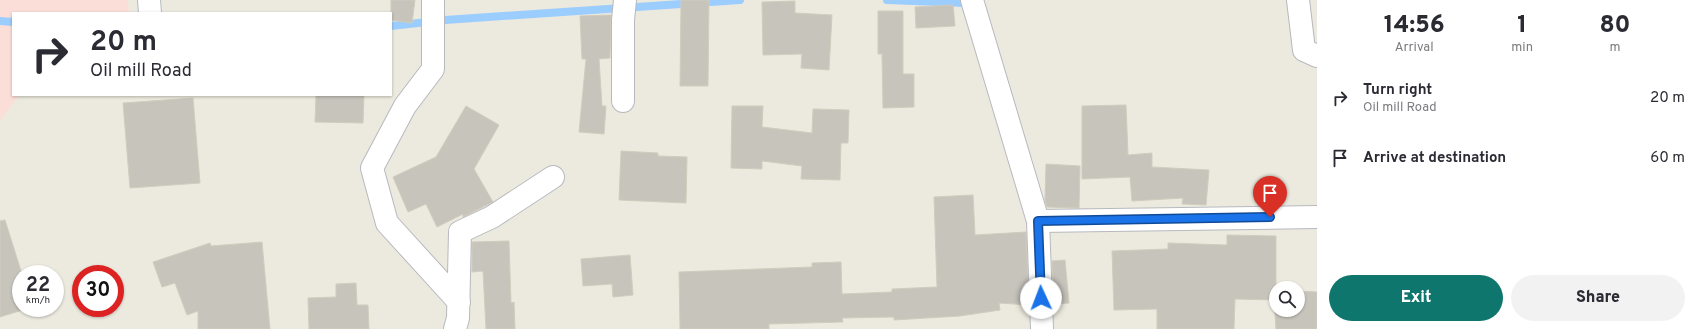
<!DOCTYPE html>
<html lang="en">
<head>
<meta charset="utf-8">
<style>
  body { margin:0; font-family:Overpass,sans-serif; background:#f2f2f3; color:#2b2b33; height:100vh; display:flex; flex-direction:column; font-size:15px; white-space:nowrap }
  * { box-sizing:border-box; margin:0 }
  p { font-size:13px; color:#7c7c81 }
  .icon { flex:none; width:22px; height:22px; fill:none; stroke:currentColor; stroke-width:2; stroke-linecap:round; stroke-linejoin:round }
  .map { position:relative; flex:1; overflow:hidden }
  .drawer { display:flex; flex-direction:column; background:#fff; width:380px }
  .drawer>* { flex:none }
  .hud { position:absolute; left:12px; top:12px; width:380px; height:84px; border-radius:0px; box-shadow:0 1px 3px #0004; background:#fff; color:#2b2b33; overflow:hidden }
  .tools { position:absolute; left:1269px; top:281px; display:grid; gap:8px }
  .tools a { display:grid; place-items:center; width:36px; height:36px; border-radius:50%; background:#fff; box-shadow:0 1px 3px #0004; font-size:20px }
  .speed { position:absolute; left:12px; top:265px; display:flex; gap:8px; font-size:20px; font-weight:700; text-align:center }
  .speed>* { display:grid; place-content:center; width:52px; height:52px; border-radius:50%; background:#fff; box-shadow:0 1px 3px #0004; line-height:1 }
  .speed small { font-size:10px; font-weight:400 }
  .speed .limit { border:6px solid #d22; background:#fff; color:#111 }
  .pin { position:absolute; display:grid; place-items:center; width:34px; height:34px; color:#fff; margin:-41px -17px; border-radius:50% 50% 50% 0; rotate:-45deg; box-shadow:0 0 4px #0007 }
  .pin .icon { rotate:45deg }
  .me { position:absolute; width:44px; margin:-22px; rotate:358deg; stroke-linejoin:round; filter:drop-shadow(0 0 3px #0008) }
  .turn { display:flex; align-items:center; gap:14px; height:84px; padding:0 12px; font-size:18px }
  .turn .icon { width:52px; height:52px; stroke-width:2.5 }
  .turn b { display:block; font-size:28px; line-height:34px }
  .eta { display:flex; justify-content:space-evenly; align-items:center; height:68px; text-align:center }
  .eta b { font-size:24px; font-weight:800; line-height:28px }
  .action { display:flex; gap:8px; margin-top:auto; padding:8px 12px }
  .action a { flex:1; height:46px; border-radius:24px; background:#0f766e; color:#fff; font-size:16px; font-weight:800; line-height:46px; text-align:center }
  .action a+a { background:#f2f2f3; color:#2b2b33 }
  ul { padding:0; list-style:none }
  li { display:flex; align-items:center; gap:12px; height:60px; padding:0 12px }
  li div { flex:1 }
  li b { display:block; font-size:15px }
  li em { font-style:normal }
  main { display:flex; flex:1; min-height:0 }
  .map>svg:first-child { display:block }
  .medical { fill:#fcded8 }
  .lines { fill:none; stroke-linecap:round; stroke-linejoin:round }
  .stream { stroke:#9ccdff; stroke-width:8 }
  .building { fill:#c7c4bc; stroke:#d1ccbd }
  .street-casing { stroke:#b7b9bf; stroke-width:24 }
  .street { stroke:#fff; stroke-width:22 }
  .route-casing { stroke:#114b97; stroke-width:10 }
  .route { stroke:#1a73e8; stroke-width:7 }
</style>
</head>
<body>
<main>
<div class="map">
<svg width="1317" height="329" viewBox="0 0 1317 329">
  <rect width="100%" height="100%" fill="#eceade"/>
  <path class="medical" d="M0,0H128L129,13H13V95H19L0,121Z"/>
  <g class="lines">
    <g class="stream">
      <path d="M887,0L965,3L967,11"/>
      <path d="M0,21L13,22"/>
      <path d="M391,26L445,20L740,0"/>
    </g>
  </g>
  <g class="building">
    <path d="M391,0H415L412,23L391,20Z"/>
    <path d="M681,0H709L708,86H680Z"/>
    <path d="M795,1V13L832,15L829,70L801,68L802,54L763,55L762,2Z"/>
    <path d="M953,5L955,26L916,28L915,7Z"/>
    <path d="M878,11H903V74H914V107L883,108L882,54H878Z"/>
    <path d="M611,15L610,58L599,59L602,106H606L604,134L579,132L586,59H582L580,16Z"/>
    <path d="M316,95H364L363,123L315,122Z"/>
    <path d="M193,98L200,183L130,188L123,103Z"/>
    <path d="M1126,105L1128,155L1152,153V167L1209,170L1206,205L1182,204L1183,198L1132,201L1130,177L1082,179V106Z"/>
    <path d="M466,106L499,125L474,169L493,202L463,217V214L437,227L426,204L408,212L393,177L436,157Z"/>
    <path d="M732,106H763L762,127L812,133L813,109L849,110L848,143H841L840,180L801,179L802,166L762,161V169L731,168Z"/>
    <path d="M621,151L658,153V156L687,157L686,203L619,200Z"/>
    <path d="M1046,164L1080,166L1079,208L1047,207L1045,200Z"/>
    <path d="M973,195L975,235L1026,232L1029,305L999,303L1000,310L960,316L894,320V317L842,318L843,322L769,324V329H680L679,272L812,267V263L841,262L842,294L892,292V289L937,287L934,197Z"/>
    <path d="M5,220L22,274L21,308H29L0,317V221Z"/>
    <path d="M1227,235L1276,236V310H1298V291L1317,292V329H1276L1274,300L1235,299L1234,329H1157V309L1114,310L1112,251L1168,249V243L1227,245Z"/>
    <path d="M509,241L511,303L514,302L515,329H486L483,271L472,272V242Z"/>
    <path d="M262,242L270,329H198V311L187,315L175,283L162,287L153,262L210,243L211,246Z"/>
    <path d="M630,255L633,295L613,297L612,284L583,286L581,259Z"/>
    <path d="M1065,260L1069,303L1054,304L1052,261Z"/>
    <path d="M356,283L357,305H368L369,329H309L308,298L336,297V284Z"/>
  </g>
  <g class="lines">
    <g class="street-casing">
      <g id="street">
        <path d="M149,0L150,13"/>
        <path d="M433,0V69L405,106L372,168L387,223L459,302"/>
        <path d="M972,0L1038,221L1042,329"/>
        <path d="M1298,0L1304,50L1317,56"/>
        <path d="M623,101V20L625,0"/>
        <path d="M1038,221L1317,217"/>
        <path d="M455,329L458,318L460,232L492,217L553,177"/>
      </g>
    </g>
    <use href="#street" class="street"/>
  </g>
  <g class="lines">
    <g class="route-casing">
      <path id="route" d="M1041,298L1038,221L1270,217"/>
    </g>
    <use href="#route" class="route"/>
  </g>
</svg>
<div class="tools">
<a><svg class="icon" aria-label="search" viewBox="0 0 24 24"><circle cx="10" cy="10" r="6"/><path d="M15 15l6 6"/></svg></a>
</div>
<div class="speed"><div>22<small>km/h</small></div><div class="limit">30</div></div>
<div class="pin" style="left:1270px;top:217px;background:#d93025"><svg class="icon" aria-label="arrive" viewBox="0 0 24 24"><path d="M6 21V4h12l-3 4 3 4H6"/></svg></div>
<svg class="me" style="left:1041px;top:298px" viewBox="-20 -20 40 40"><circle r="19" fill="#fff"/><path d="M0-13L10 11 0 6-10 11z" fill="#1a73e8"/></svg>
<div class="hud">
<div class="turn"><svg class="icon" aria-label="right" viewBox="0 0 24 24"><path d="M7 20v-9h11M14 6l5 5-5 5"/></svg><div><b>20 m</b>Oil mill Road</div></div>
</div>
</div>
<section class="drawer">
<div class="eta">
<div><b>14:56</b><p>Arrival</p></div>
<div><b>1</b><p>min</p></div>
<div><b>80</b><p>m</p></div>
</div>
<ul>
<li><svg class="icon" aria-label="right" viewBox="0 0 24 24"><path d="M7 20v-9h11M14 6l5 5-5 5"/></svg><div><b>Turn right</b><p>Oil mill Road</p></div><em>20 m</em></li>
<li><svg class="icon" aria-label="arrive" viewBox="0 0 24 24"><path d="M6 21V4h12l-3 4 3 4H6"/></svg><div><b>Arrive at destination</b></div><em>60 m</em></li>
</ul>
<div class="action"><a>Exit</a><a>Share</a></div>
</section>
</main>
</body>
</html>
